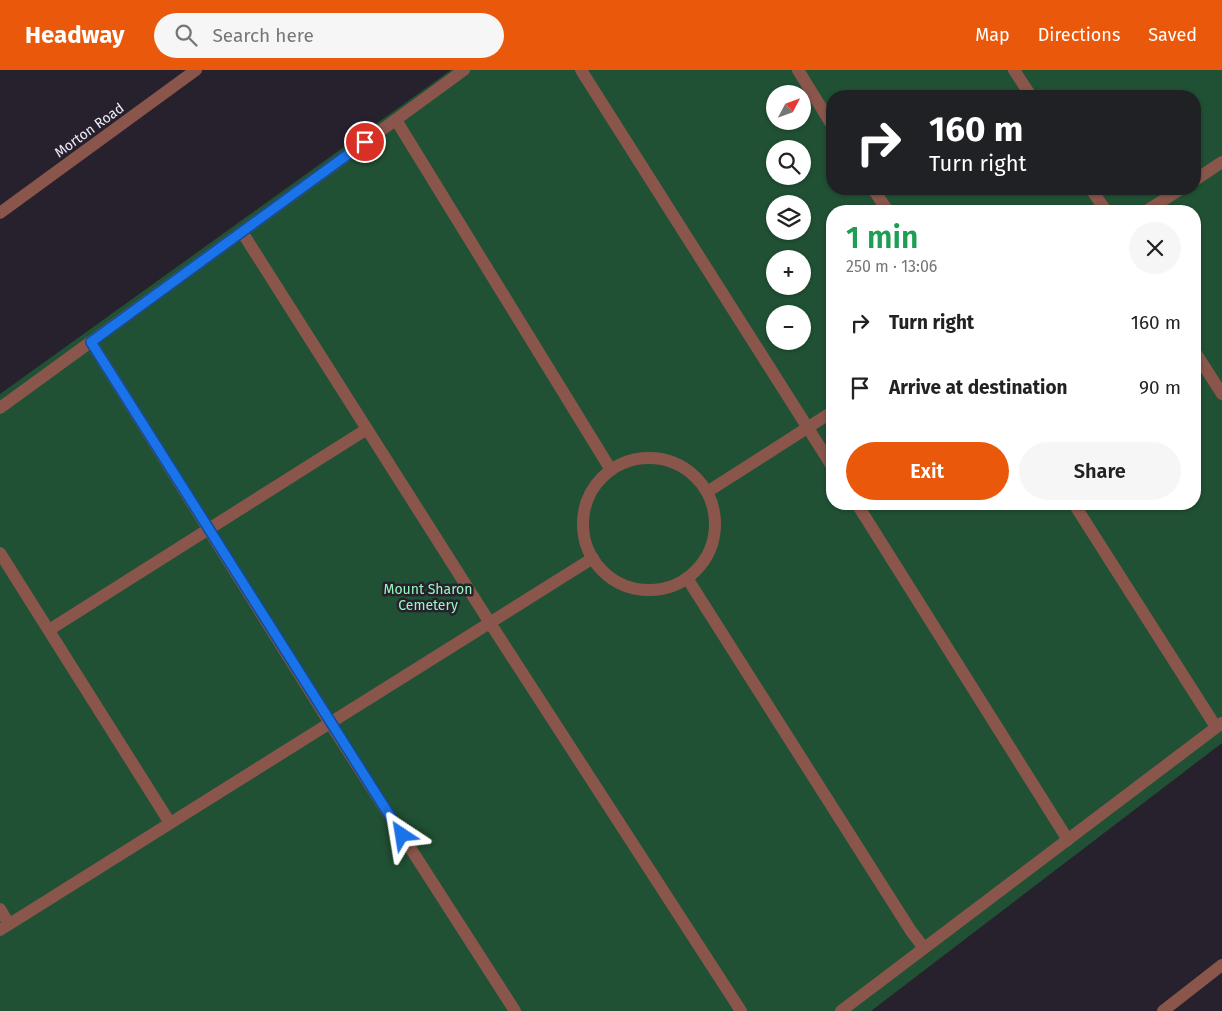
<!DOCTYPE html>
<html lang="en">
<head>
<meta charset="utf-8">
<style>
  body { margin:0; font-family:"Fira Sans",sans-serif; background:#f6f6f6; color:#222; height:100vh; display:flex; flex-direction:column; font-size:19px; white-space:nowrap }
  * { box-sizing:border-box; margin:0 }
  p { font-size:16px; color:#767676 }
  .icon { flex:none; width:28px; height:28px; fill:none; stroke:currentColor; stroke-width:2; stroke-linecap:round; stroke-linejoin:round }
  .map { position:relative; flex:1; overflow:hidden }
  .sheet { position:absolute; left:826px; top:135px; width:375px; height:305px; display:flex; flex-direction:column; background:#fff; border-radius:20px; box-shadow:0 1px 4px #0004 }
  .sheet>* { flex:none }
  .guide { position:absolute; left:826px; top:20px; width:375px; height:105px; border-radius:20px; box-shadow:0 1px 4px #0004; background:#202124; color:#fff; overflow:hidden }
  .needle { width:32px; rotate:49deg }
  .fabs { position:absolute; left:766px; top:15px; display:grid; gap:10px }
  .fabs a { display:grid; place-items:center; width:45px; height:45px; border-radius:50%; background:#fff; box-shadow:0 1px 4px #0004; font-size:25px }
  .pin { position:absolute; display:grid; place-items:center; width:42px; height:42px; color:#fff; margin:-21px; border:2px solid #fff; border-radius:50%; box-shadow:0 1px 5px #0007 }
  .me { position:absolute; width:55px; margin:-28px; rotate:327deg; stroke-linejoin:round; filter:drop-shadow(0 0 4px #0008) }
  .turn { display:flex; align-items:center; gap:18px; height:105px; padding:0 20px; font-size:22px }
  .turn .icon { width:65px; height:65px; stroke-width:2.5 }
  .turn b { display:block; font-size:35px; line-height:42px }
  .round { display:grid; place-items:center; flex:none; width:52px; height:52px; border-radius:26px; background:#f6f6f6 }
  .overview { display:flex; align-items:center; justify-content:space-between; height:85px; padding:0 20px }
  h1 { font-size:30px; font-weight:600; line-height:38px; color:#1e9e55 }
  .primary-button { display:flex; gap:10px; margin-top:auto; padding:10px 20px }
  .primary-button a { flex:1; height:58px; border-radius:30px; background:#ea580c; color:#fff; font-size:20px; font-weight:600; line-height:58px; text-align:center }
  .primary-button a+a { background:#f6f6f6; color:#222 }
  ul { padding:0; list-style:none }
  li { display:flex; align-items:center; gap:15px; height:65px; padding:0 20px }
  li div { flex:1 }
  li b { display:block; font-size:19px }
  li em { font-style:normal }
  header { display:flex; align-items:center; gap:30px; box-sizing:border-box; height:70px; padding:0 25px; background:#ea580c; color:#fff }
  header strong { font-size:24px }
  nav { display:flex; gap:28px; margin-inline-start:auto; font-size:18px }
  .search { width:350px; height:45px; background:#f6f6f6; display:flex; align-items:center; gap:12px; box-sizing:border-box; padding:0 18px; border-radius:28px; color:#767676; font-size:19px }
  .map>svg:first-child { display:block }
  .green { fill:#205134; fill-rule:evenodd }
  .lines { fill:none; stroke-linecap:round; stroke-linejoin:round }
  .minor { stroke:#8a564b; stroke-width:12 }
  .route-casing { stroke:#114b97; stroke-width:12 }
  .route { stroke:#1a73e8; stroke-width:9 }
  .labels { text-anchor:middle; stroke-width:5; stroke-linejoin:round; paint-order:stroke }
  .street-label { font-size:14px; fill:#eeeaf3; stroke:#27212e }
  .park-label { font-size:14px; fill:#94f9ba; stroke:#27212e }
</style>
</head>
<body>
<header>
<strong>Headway</strong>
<div class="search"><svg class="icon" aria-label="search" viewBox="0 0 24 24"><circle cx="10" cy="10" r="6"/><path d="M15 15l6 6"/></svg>Search here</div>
<nav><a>Map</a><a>Directions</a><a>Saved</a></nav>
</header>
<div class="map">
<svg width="1222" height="941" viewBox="0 0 1222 941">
  <rect width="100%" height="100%" fill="#27212e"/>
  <path class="green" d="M451,0H1222V673L871,941H0V324ZM775,24H802V51H775ZM832,26H1195V119H832ZM775,79H802V106H775ZM775,134H802V161H775ZM832,141H1195V434H832ZM775,189H802V216H775ZM775,244H802V271H775Z"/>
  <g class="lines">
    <g class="minor">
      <path d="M581,0L832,396"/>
      <path d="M798,0L832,55"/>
      <path d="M1014,0L1031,26"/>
      <path d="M396,50L611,400"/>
      <path d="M1195,110L1222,92"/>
      <path d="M873,119L888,141"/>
      <path d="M1091,119L1106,141"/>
      <path d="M1146,141L1181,119"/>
      <path d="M0,143L196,0"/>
      <path d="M242,162L490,553L741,941"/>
      <path d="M91,272L330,653L515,941"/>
      <path d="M1195,282L1222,324"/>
      <path d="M0,338L464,0"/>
      <circle cx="649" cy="454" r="66"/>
      <path d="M707,422L832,342"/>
      <path d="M857,434L1068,770"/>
      <path d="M1074,434L1216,657"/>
      <path d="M0,483L170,753"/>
      <path d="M687,508L911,861L924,878"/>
      <path d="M49,560L367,359"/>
      <path d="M0,839L9,854"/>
      <path d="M0,860L593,488"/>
      <path d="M841,941L1222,653"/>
      <path d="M1163,941L1222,895"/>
    </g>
  </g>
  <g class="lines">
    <g class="route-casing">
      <path id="route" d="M365,72L91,272L402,765"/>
    </g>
    <use href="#route" class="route"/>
  </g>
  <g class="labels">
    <g class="street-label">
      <text transform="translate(89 60) rotate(-36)" y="5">Morton Road</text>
    </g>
    <g class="park-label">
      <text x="428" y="524">Mount Sharon<tspan x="428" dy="16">Cemetery</tspan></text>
    </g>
  </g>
</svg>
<div class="fabs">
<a><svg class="needle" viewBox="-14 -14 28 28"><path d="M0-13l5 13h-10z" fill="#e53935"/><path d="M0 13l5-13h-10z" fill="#767676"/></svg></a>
<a><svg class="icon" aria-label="search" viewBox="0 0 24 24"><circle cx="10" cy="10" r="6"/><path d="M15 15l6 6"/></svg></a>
<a><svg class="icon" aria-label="layers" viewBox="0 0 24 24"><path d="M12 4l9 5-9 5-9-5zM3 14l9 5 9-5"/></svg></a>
<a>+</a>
<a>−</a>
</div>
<div class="pin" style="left:365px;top:72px;background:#d93025"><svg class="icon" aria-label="arrive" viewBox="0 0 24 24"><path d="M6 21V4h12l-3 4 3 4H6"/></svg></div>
<svg class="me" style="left:402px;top:765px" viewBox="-20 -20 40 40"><path d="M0-17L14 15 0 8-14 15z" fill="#1a73e8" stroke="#fff" stroke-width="4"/></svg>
<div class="guide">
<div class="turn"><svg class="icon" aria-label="right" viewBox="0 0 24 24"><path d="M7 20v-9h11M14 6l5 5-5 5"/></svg><div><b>160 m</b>Turn right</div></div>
</div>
<section class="sheet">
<div class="overview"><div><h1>1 min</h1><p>250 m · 13:06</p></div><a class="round"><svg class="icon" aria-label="close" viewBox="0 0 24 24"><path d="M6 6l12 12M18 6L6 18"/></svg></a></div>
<ul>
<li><svg class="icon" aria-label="right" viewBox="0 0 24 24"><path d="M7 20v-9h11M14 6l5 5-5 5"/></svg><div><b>Turn right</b></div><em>160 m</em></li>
<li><svg class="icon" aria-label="arrive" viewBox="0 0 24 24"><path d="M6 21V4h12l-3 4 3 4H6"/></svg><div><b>Arrive at destination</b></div><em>90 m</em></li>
</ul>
<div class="primary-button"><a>Exit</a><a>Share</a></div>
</section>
</div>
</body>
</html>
